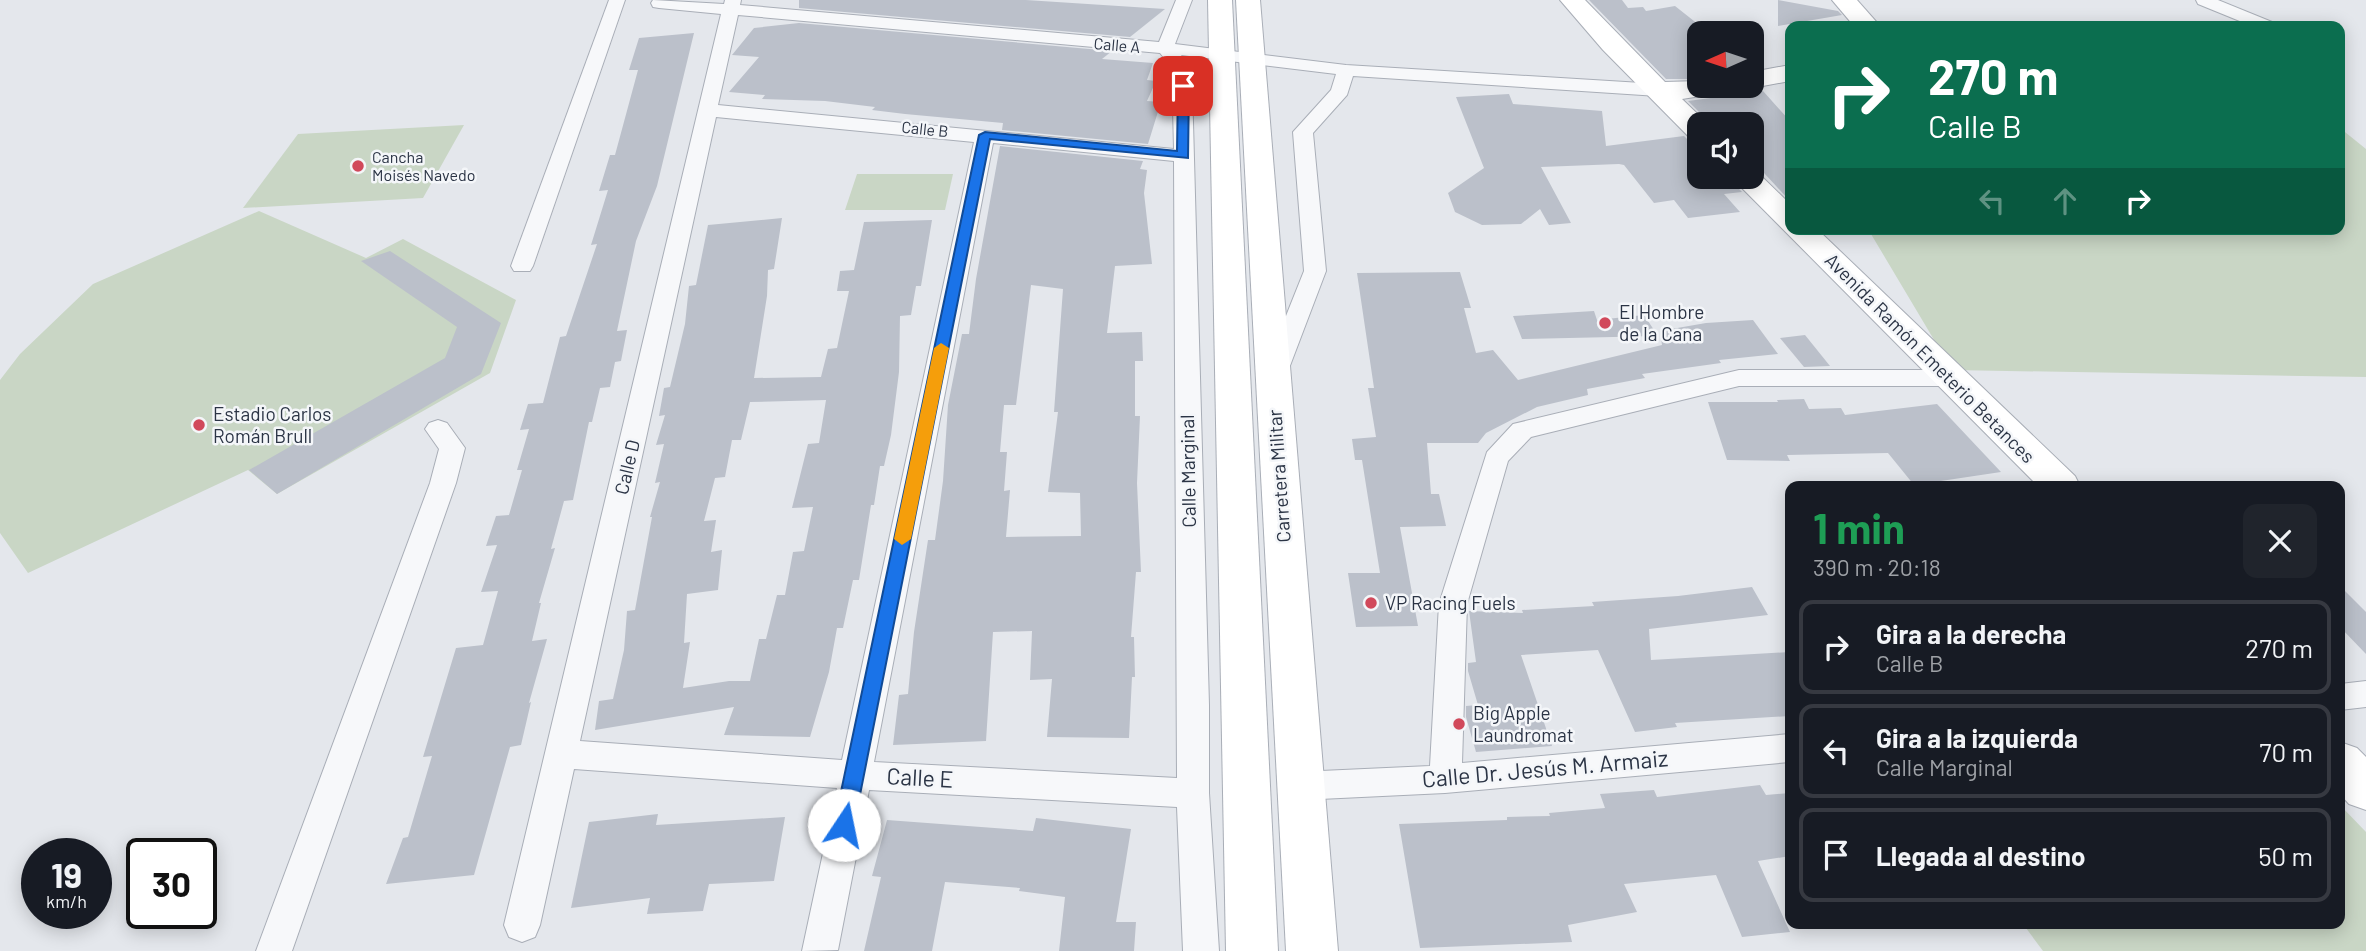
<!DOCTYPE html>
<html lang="es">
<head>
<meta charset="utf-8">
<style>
  body { margin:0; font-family:Barlow,sans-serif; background:#20242c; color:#f1f3f6; height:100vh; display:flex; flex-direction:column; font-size:26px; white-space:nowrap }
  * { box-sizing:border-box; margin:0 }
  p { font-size:23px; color:#9ea1a6 }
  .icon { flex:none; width:38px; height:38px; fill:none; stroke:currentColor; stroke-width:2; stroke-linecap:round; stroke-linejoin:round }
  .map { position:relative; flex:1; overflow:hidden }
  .details { position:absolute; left:1785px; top:481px; width:560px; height:448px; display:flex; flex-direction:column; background:#171b24; border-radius:14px; box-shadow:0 4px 18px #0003 }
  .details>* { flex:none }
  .guide { position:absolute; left:1785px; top:21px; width:560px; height:214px; border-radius:14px; box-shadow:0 4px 18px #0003; background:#0b6e4f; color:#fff; overflow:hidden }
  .needle { width:46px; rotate:267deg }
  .buttons { position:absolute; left:1687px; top:21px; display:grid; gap:14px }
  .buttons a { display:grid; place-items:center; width:77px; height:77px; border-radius:14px; background:#171b24; box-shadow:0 4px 18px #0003; font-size:35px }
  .speed { position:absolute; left:21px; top:838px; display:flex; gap:14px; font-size:35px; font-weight:700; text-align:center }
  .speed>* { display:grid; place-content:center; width:91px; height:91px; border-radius:50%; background:#171b24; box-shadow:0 4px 18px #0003; line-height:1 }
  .speed small { font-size:18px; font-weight:400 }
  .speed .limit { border:4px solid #111; border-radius:10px; background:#fff; color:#111 }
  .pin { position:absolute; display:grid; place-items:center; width:60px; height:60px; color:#fff; margin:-30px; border-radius:14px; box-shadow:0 4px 10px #0006 }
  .me { position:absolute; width:77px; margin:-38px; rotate:11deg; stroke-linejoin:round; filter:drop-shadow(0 0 5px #0008) }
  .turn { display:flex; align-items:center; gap:24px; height:147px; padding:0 28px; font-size:32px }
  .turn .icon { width:91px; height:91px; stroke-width:2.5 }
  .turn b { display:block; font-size:49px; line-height:60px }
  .lanes { display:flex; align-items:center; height:66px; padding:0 28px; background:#0003; justify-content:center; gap:35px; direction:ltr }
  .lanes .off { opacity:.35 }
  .round { display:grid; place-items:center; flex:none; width:74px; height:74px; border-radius:14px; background:#20242c }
  .head { display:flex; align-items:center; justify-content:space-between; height:119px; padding:0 28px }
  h1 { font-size:42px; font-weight:700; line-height:52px; color:#1e9e55 }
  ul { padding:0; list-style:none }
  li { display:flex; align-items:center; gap:21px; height:94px; margin:0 14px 10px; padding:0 14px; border:4px solid #363941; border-radius:14px }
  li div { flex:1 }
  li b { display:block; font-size:26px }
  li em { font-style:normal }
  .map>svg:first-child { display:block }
  .green { fill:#c9d6c5 }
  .building { fill:#bbc0ca; fill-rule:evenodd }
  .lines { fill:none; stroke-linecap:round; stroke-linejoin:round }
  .street-casing { stroke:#a9aeb7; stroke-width:2 }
  .secondary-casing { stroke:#a9aeb7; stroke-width:2 }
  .street { fill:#f7f8fa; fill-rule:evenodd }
  .secondary { fill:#fff; fill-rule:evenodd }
  .route { fill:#1a73e8; stroke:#114b97; stroke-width:2 }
  .slow { fill:#f59e0b }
  .poi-dot { fill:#d1495b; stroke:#f4f6f9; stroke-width:2.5 }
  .labels { text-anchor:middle; stroke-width:5; stroke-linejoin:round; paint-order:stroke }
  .far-street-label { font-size:16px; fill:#2b3445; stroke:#f4f6f9 }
  .far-poi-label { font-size:16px; fill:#2b3445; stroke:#f4f6f9; text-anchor:start }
  .poi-label { font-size:19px; fill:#2b3445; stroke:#f4f6f9; text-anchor:start }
  .street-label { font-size:19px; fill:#2b3445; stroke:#f4f6f9 }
  .near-street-label { font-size:23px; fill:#2b3445; stroke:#f4f6f9 }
</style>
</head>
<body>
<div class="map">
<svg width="2366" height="951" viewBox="0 0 2366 951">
  <rect width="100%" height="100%" fill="#e4e7ec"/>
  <g class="green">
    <path d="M464,125L423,198L243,208L298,134Z"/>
    <path d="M2340,128L2366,149V377L1952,370L1868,229H2340Z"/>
    <path d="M857,174H953L945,210H845Z"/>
    <path d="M259,211L366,258L403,239L516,300L490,373L277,494L248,470L28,573L0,533V380L20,354L93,284Z"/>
    <path d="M2340,805L2366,832V951H2043L2023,924H2340Z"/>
  </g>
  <g class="building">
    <path d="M799,0H1026L1165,9L1130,37L799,8Z"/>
    <path d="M1589,0H1622L1628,8L1643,7L1646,11L1675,6L1699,25V79H1666Z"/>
    <path d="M1778,0L1838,11L1842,15L1778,26Z"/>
    <path d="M799,23L1112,51L1102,59L1153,63L1147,80L1156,81L1147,101L1161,102L1148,144L1002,130L1003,123L905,114L872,110L875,107L825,101L762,99L765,95L729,92L759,57L732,55L754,28Z"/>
    <path d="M694,33L657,186L636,241L617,331L627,330L621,361L615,362L610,387L600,388L592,422H589L573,500L564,501L551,549L555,548L539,603H541L532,641L547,639L529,703L531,702L521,745L510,747L474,875L386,884L403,838L408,837L432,756L423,757L456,648L483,645L498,591L481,592L497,545L486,546L496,516L509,515L522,470H517L529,429L520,430L528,404L543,403L560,337L566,336L597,244L591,245L608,190L599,191L610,155H615L638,70H629L639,38Z"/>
    <path d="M1763,91L1790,121V201L1752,160V124H1711L1688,101Z"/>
    <path d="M1509,94L1513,104L1602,111L1606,146L1684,136L1688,140L1699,141V177H1728L1742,192L1724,194L1740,212L1688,218L1674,200L1654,203L1624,165L1619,164L1541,167L1571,223L1549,225L1540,209L1521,224L1482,225L1455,212L1448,193L1484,168L1456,97Z"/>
    <path d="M1000,146L1143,161L1140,169L1147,170L1144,193L1152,264L1115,266L1107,333L1142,332L1143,361H1135V416H1140L1137,483L1141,572H1136L1131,637H1134L1135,677H1132L1129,738L1047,737L1052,679L1030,680L1032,631L993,632L986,741L893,745L899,695L908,694L914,632L928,540H935L943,481L948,405L962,334H969L976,279ZM1031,285L1063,289L1054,412H1058L1048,492L1080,493L1081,536L1006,537L1010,490L1004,491L1007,452H1000L1004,405H1016Z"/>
    <path d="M782,218L774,269L768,270L767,296L754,378L821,377L828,349L837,348L849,291H837L840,271L854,270L864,222L932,220L921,286H916L911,315L900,316L899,372L891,435L884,466H880L874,505H871L859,580H853L843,628H837L829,672L810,737L724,735L734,707L595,730L599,701L613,699L624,650L627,611L635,610L652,517H650L660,482L655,483L664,444L656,445L665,415L659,416L664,388L670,387L685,324L689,286L696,285L708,225ZM826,400L819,443L808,444L792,508L813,507L804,551L793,552L785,595H777L766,639H759L750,681H729L683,688L690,642L684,643L687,594L718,590L722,550L711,552L716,520L704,521L715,478L725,477L732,440H741L750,402Z"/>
    <path d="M390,251L501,323L481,374L277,494L249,470L445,358L457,327L361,261Z"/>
    <path d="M1460,272L1471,308H1464L1476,353L1493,350L1518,380L1662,345L1660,331L1706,323L1753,320L1778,354L1719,360L1721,363L1642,374L1645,378L1587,389L1588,395L1537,407L1486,433L1478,443H1427L1431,494H1439L1446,526L1400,527L1418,626L1356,627L1348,573H1380L1362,460H1355L1352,439L1376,437L1368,388H1374L1357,273Z"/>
    <path d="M1594,311L1597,320L1644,315L1658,336L1522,339L1513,316Z"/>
    <path d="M1805,335L1830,366L1804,367L1780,338Z"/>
    <path d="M1804,399L1809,409L1841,408L1845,415L1937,404L2001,472L1914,485L1888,453L1787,455L1790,461L1727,460L1708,402H1778L1777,400Z"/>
    <path d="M2340,586L2366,612V654L2340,627Z"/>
    <path d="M1752,587L1768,615L1649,629L1651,660L1790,652V716L1675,723L1677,727L1635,732L1598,650L1521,655L1552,746L1476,752L1466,717V706L1478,705L1468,671V663L1476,662L1469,611L1523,613L1522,610L1594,606L1592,602L1678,596Z"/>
    <path d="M1760,785L1766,795L1790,793V856L1758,861L1790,932L1742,937L1716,875L1624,884L1637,912L1568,925L1572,942L1420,948L1399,824L1507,820V817L1550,816L1549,813L1605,808L1600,794L1654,790L1657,797Z"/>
    <path d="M658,814L656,825L785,817L774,881L709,884L703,911L647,914L650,898L571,908L589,822Z"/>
    <path d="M1036,818L1131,829L1116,922H1136L1134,951H1059L1065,897L1019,891L1020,888L945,882L932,951H864L881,877L872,876L887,820L1033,831Z"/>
  </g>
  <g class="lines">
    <g class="street-casing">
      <g id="street">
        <path d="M609,0H625L533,266L530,271H514L511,266Z"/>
        <path d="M653,0L724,4L725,0H741L740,5L1159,42L1176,0H1192L1175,44L1346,65L1658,84L1667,90L1658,96L1353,76L1347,95L1313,133L1326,271L1288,371L1285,377L1276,379L1267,377L1264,371L1304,271L1293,132L1331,90L1336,74L1181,55L1190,67L1192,86L1209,705V793L1219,951H1183L1177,807L869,790L838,950L802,951L837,788L574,769L540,925L535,937L522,942L509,937L504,925L721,14L659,8L653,7L651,3ZM738,15L1160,53L1172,68L1174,149L718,105ZM716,117L974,142L842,760L580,741ZM993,143L1174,161L1177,778L874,762Z"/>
        <path d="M2196,0H2218L2272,22L2275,26H2252L2198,4Z"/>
        <path d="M1739,370H1949L1958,372L1961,378L1958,384L1949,386H1739L1531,437L1508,461L1467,604L1462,763L1790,734V762L1445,793L1299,800L1287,796L1283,786L1287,776L1299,772L1430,766L1439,604L1487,452L1513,424Z"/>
        <path d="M438,420L447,423L465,448L456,483L292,951H256L430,483L439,449L425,429L429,423Z"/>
        <path d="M2366,681V707L2340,710V684Z"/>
      </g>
    </g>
    <g class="secondary-casing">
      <g id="secondary">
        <path d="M1208,0H1232L1278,951H1226Z"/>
        <path d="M1236,0H1260L1338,951H1286Z"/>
        <path d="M1560,0H1585L1665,82L1699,81V86H1729L1726,92L1682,99L1708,124H1699V139L1689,137L1603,50Z"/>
        <path d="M1832,0H1857L1880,26H1854Z"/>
        <path d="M1790,65V81L1752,88L1743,86H1752V72Z"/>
        <path d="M1752,170L1756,171L1790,204V229H1817L2075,476L2080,486H2038L1731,177H1752Z"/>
        <path d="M2340,742L2357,748L2366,757V810L2349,804L2340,794Z"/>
      </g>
    </g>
    <use href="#street" class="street"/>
    <use href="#secondary" class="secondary"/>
  </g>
  <path class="route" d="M1183,83L1189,86L1188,158L990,139L854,825L852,831L844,834L837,831L834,825L979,135L985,132L1177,151L1178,86Z"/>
  <path class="slow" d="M941,343L949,348L911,539L902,545L894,539L934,348Z"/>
  <g class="poi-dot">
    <circle cx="358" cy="166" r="7"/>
    <circle cx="1605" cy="323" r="7"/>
    <circle cx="199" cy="425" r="7"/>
    <circle cx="1371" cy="603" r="7"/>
    <circle cx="1459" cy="724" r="7"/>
  </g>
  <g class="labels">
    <g class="far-street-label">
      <text transform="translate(1117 45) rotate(5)" y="6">Calle A</text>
      <text transform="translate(925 129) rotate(6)" y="6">Calle B</text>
    </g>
    <g class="far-poi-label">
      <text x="372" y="163">Cancha<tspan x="372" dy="18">Moisés Navedo</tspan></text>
    </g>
    <g class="poi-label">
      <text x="1619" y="319">El Hombre<tspan x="1619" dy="22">de la Cana</tspan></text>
      <text x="213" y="421">Estadio Carlos<tspan x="213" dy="22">Román Brull</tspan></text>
      <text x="1385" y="610">VP Racing Fuels</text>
      <text x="1473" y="720">Big Apple<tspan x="1473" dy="22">Laundromat</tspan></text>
    </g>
    <g class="street-label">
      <text transform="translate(1930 358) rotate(45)" y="7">Avenida Ramón Emeterio Betances</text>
      <text transform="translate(627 467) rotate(-77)" y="7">Calle D</text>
      <text transform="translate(1188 471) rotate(-91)" y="7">Calle Marginal</text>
      <text transform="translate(1279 476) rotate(-94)" y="7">Carretera Militar</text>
    </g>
    <g class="near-street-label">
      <text transform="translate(1545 769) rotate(-5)" y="8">Calle Dr. Jesús M. Armaiz</text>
      <text transform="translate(920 778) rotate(3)" y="8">Calle E</text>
    </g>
  </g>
</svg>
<div class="buttons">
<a><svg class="needle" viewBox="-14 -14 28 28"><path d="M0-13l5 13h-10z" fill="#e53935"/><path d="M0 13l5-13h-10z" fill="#9ea1a6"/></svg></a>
<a><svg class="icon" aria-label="sound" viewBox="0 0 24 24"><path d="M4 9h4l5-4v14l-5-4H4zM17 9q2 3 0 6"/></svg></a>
</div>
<div class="speed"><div>19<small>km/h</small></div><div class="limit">30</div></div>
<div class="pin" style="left:1183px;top:86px;background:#d93025"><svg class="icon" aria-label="arrive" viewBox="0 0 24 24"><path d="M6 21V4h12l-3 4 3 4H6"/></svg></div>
<svg class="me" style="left:844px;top:825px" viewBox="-20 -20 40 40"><circle r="19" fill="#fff"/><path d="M0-13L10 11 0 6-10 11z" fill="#1a73e8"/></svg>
<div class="guide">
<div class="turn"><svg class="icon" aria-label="right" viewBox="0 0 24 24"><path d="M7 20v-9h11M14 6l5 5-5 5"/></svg><div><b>270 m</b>Calle B</div></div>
<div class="lanes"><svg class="icon off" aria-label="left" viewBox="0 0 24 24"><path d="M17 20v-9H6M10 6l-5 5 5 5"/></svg><svg class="icon off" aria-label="ahead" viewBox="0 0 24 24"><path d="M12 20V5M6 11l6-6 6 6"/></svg><svg class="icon" aria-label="right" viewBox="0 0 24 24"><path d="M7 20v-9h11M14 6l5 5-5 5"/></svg></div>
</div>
<section class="details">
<div class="head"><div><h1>1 min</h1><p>390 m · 20:18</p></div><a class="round"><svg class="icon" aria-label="close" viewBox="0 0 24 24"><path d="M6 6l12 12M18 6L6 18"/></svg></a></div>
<ul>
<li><svg class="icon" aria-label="right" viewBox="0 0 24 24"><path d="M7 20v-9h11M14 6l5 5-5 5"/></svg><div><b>Gira a la derecha</b><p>Calle B</p></div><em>270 m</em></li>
<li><svg class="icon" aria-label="left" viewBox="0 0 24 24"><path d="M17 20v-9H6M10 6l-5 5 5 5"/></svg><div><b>Gira a la izquierda</b><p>Calle Marginal</p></div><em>70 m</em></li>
<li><svg class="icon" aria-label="arrive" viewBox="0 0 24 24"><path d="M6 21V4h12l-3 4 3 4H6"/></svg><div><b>Llegada al destino</b></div><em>50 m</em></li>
</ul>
</section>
</div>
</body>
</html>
